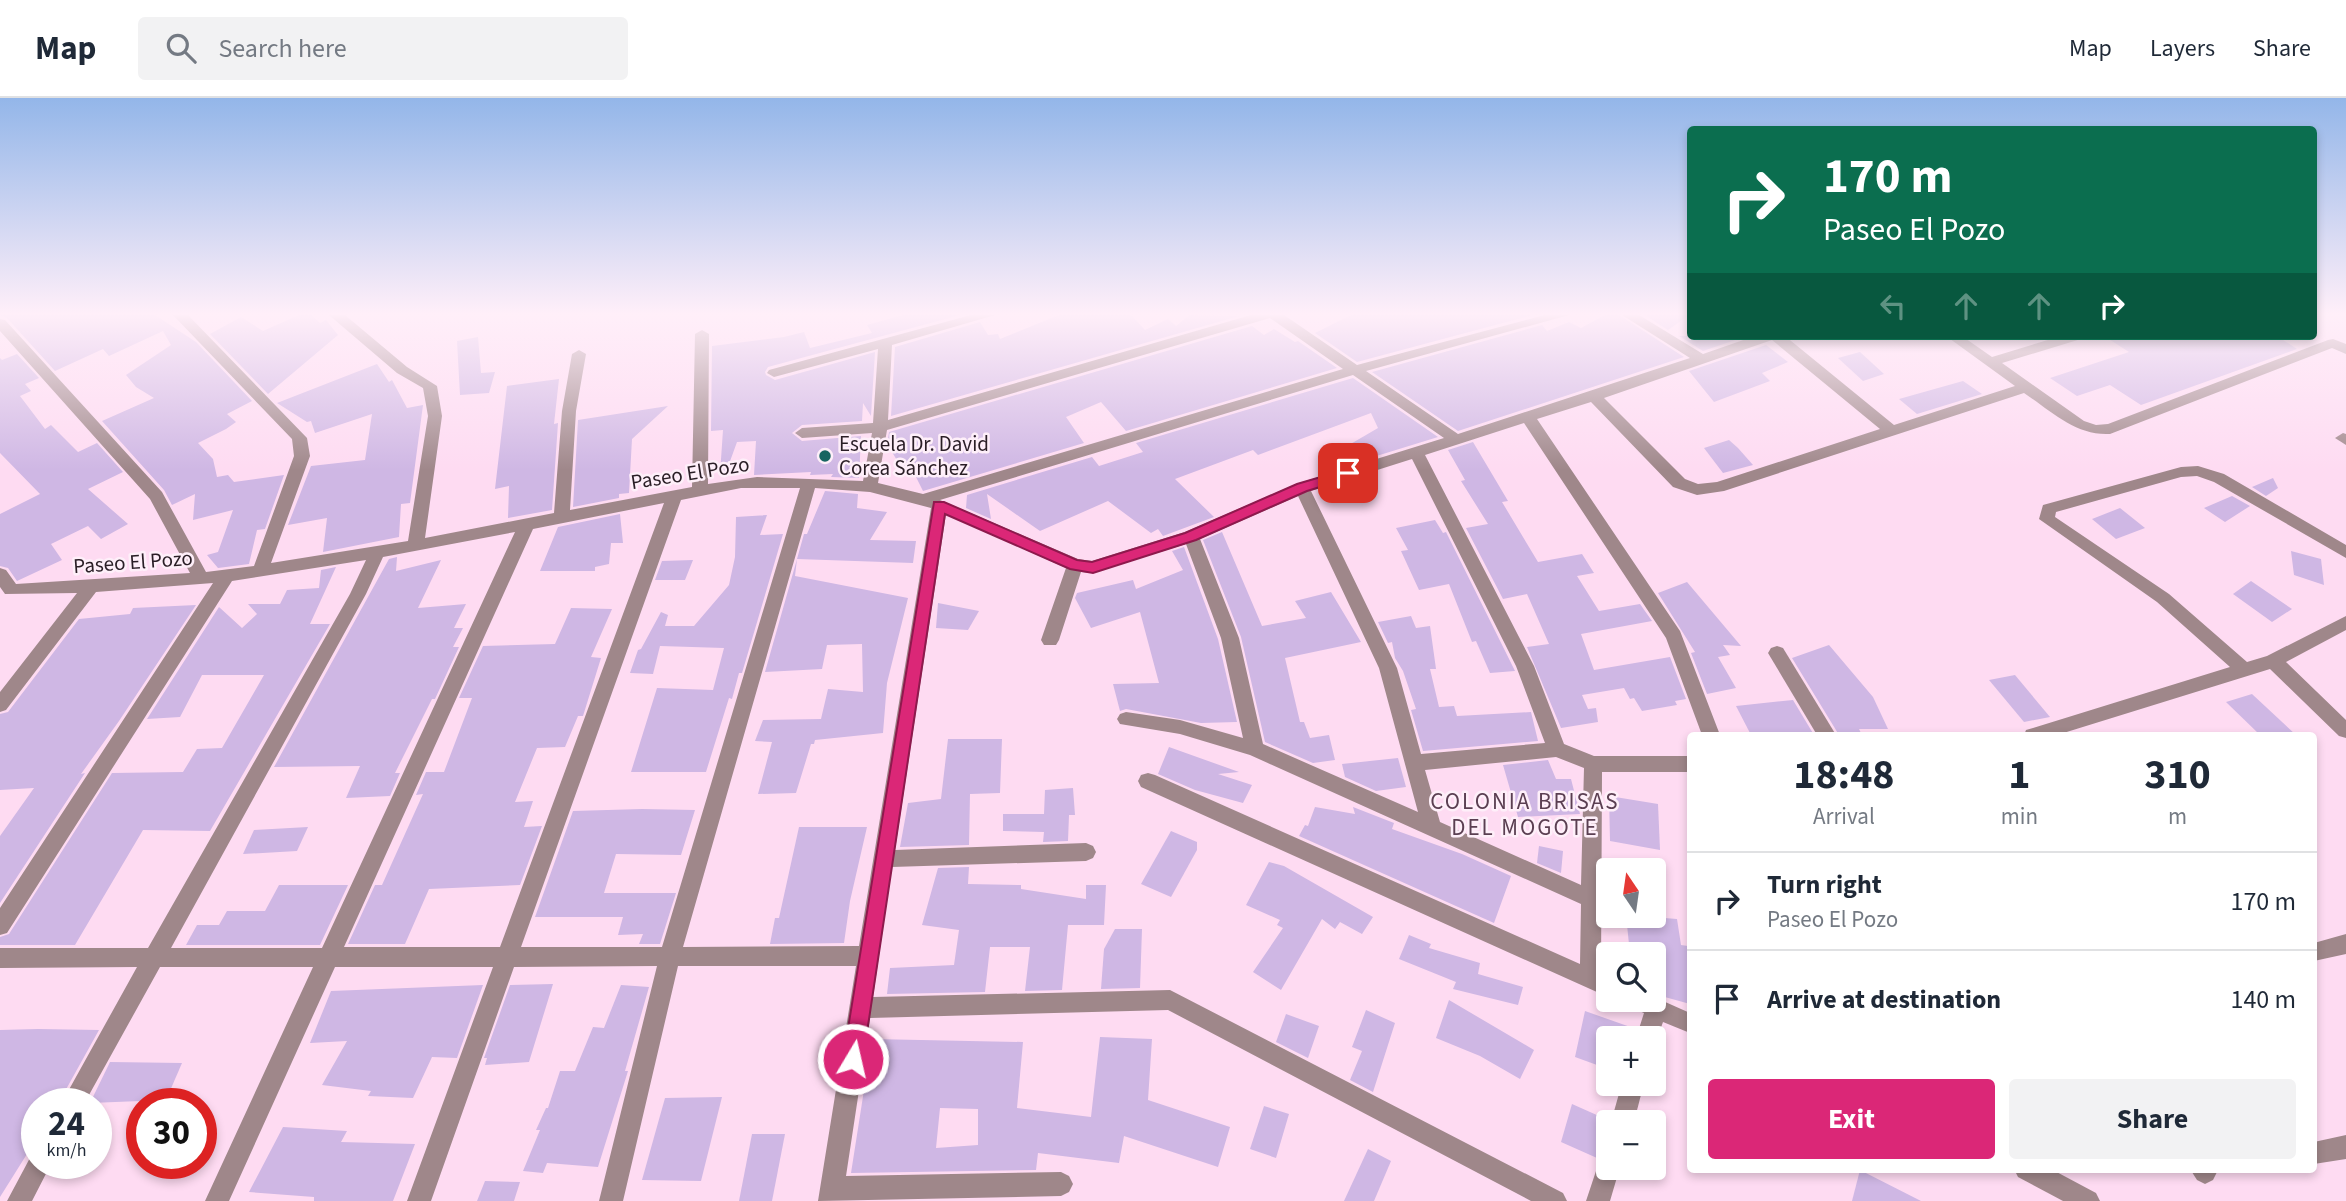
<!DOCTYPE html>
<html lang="en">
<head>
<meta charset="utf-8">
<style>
  body { margin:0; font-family:"Source Sans 3",sans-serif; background:#f2f2f3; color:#1f2937; height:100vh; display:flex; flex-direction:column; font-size:26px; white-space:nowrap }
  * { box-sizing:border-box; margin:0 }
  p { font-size:23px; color:#747a83 }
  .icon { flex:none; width:38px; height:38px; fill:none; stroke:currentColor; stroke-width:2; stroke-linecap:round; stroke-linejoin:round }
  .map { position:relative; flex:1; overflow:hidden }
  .side { position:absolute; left:1687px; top:634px; width:630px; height:441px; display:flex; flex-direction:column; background:#fff; border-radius:7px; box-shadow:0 4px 10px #0003 }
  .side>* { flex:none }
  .top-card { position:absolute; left:1687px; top:28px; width:630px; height:214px; border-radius:7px; box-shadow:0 4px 10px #0003; background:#0b6e4f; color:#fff; overflow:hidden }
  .needle { width:46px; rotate:347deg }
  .tools { position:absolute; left:1596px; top:760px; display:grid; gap:14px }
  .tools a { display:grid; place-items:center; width:70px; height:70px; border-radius:7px; background:#fff; box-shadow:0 4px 10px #0003; font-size:35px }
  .speed { position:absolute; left:21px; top:990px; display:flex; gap:14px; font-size:35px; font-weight:700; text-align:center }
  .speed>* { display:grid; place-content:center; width:91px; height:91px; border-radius:50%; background:#fff; box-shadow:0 4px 10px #0003; line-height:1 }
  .speed small { font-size:18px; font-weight:400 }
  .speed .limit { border:10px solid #d22; background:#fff; color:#111 }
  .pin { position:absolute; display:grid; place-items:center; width:60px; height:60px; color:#fff; margin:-30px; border-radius:14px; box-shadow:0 4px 10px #0006 }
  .me { position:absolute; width:77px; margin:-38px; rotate:9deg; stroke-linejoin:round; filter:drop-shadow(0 0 5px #0008) }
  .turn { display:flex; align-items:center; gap:24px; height:147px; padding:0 21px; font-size:32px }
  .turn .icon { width:91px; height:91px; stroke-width:2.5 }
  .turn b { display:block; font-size:49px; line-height:60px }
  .lanes { display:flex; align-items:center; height:66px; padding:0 21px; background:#0003; justify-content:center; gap:35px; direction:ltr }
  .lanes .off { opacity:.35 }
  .eta { display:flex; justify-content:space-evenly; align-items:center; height:119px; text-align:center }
  .eta b { font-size:42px; font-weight:700; line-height:49px }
  .cta { display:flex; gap:14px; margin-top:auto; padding:14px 21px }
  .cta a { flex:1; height:80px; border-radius:7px; background:#db2777; color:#fff; font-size:28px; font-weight:700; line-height:80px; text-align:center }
  .cta a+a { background:#f2f2f3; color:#1f2937 }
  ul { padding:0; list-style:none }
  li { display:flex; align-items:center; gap:21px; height:98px; padding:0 21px; border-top:2px solid #e0e1e3 }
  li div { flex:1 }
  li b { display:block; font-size:26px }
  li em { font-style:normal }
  header { display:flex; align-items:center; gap:42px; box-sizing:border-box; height:98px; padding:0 35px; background:#fff; border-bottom:2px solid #e0e1e3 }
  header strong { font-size:33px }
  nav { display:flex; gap:38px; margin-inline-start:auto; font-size:24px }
  .search { width:490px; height:63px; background:#f2f2f3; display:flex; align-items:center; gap:18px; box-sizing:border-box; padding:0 24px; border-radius:7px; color:#747a83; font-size:26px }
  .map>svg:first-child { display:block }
  .building { fill:#cfb7e4; fill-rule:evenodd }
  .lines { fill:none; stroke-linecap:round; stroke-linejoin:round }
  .minor { fill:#9f878a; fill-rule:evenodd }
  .route { fill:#db2777; stroke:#8e194d; stroke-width:2 }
  .poi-dot { fill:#186561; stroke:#feeff9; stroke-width:2.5 }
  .labels { text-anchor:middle; stroke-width:5; stroke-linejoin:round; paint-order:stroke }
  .poi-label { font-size:21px; fill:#2a1e26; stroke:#feeff9; text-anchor:start }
  .street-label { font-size:21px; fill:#2a1e26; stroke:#feeff9 }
  .neighbourhood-label { font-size:23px; letter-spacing:2px; fill:#5b3f52; stroke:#feeff9 }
</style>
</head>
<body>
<header>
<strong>Map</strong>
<div class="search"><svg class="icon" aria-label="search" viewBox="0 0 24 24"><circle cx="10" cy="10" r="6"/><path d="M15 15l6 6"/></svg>Search here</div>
<nav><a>Map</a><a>Layers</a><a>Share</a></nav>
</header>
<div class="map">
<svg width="2346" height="1103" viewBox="0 0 2346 1103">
  <rect width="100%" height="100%" fill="#fedbf2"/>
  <g class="building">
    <path d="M0,217H155L196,244L252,303L227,316L236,324L226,331L198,345L213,361L217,379L228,377L234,384L284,377L265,431L257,432L249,466L218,470L207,457L218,454L233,412L193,422L195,396L172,407L164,392L102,323L154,300L136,289L126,277L171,247L163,233L109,258L103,251L55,273L7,220Z"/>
    <path d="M299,217H311L320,225L326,222L338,237L268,296L210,236L241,219L263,233Z"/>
    <path d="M903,217H960L768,269L765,274L766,277L775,282L875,254L871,318L863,305L862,323L802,327L792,335L802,343L861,338L859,380L831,379L833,376L810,377L811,374L754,377L756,343L737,344L725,377L720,376L723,332L711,333L712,248L784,239L804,234L810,250L872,235L867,227Z"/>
    <path d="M1059,217H1131L1145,232L1168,221L1176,228L1190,217L1239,218L891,318L895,249L980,224L988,237L998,236L1000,241Z"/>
    <path d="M1351,217H1533L1357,264L1315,235Z"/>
    <path d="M1605,217H1619L1684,259L1458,333L1372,274L1542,227L1547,233L1569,224L1581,230Z"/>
    <path d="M1645,217H1689L1668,232Z"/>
    <path d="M1252,228L1264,237L1274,231L1295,244L1298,243L1337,270L1126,333L1101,304L1066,319L1084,345L923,393L911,369L903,372L887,346L889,334Z"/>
    <path d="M1679,238H1747L1703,253Z"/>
    <path d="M2104,238H2277L2297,251L2141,307L2110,287L2077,298L2050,280L2129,254Z"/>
    <path d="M478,239L481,275L495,274L489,295L460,297L457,243Z"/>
    <path d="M1766,247L1788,264L1762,275L1770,283L1714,304L1689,273Z"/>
    <path d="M1860,254L1884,276L1863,283L1838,260Z"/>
    <path d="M17,256L39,280L25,286L31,293L20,298L45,331L51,327L78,354L97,345L123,374L88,391L128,426L101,441L88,428L51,446L62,462L17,483L8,470L0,468V416L40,396L0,355V260L2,262Z"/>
    <path d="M377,266L389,284L392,282L407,310L423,307L410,405L401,406L399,439L323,454L327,420L288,427L311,368L365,362L372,316L315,335L311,323L307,324L277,305Z"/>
    <path d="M1353,280L1438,339L1357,364L1342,351L1378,330L1371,315L1258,357L1253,352L1175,381L1214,419L1163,438L1158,431L1151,435L1108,403L1040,433L987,396L991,421L966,410L967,397L1092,359L1099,368L1143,354L1136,345Z"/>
    <path d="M559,281L554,326L558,325L552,412L508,420L509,388L495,391L507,288Z"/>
    <path d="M1963,283L1982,296L1917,316L1899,301Z"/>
    <path d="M668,308L632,341L629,395L619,396V400L573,409L578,322Z"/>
    <path d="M1729,342L1738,350L1753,367L1723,375L1704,350Z"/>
    <path d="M1473,344L1508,403L1502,404L1538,464L1582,456L1594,475L1577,478L1599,513L1640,506L1652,523L1581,536L1594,572L1670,559L1686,601L1675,603L1677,607L1642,613L1634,600L1630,601L1624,590L1582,597L1588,611L1596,610L1598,624L1561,630L1527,549L1549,546L1527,496L1503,501L1466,430L1488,426L1461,383L1465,382L1448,352Z"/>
    <path d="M2273,380L2278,390L2266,398L2252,389Z"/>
    <path d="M825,393L858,396L857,410L887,414L870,442L916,443L913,465L797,461L804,436H807Z"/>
    <path d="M2232,398L2250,408L2225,424L2204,410Z"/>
    <path d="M2120,410L2145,430L2116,441L2092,421Z"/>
    <path d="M620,416L623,445H611L609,466L595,469V473H540L558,429Z"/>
    <path d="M767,417L760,437L783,436L742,575H739L732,601L729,600L706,674H631L657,590L713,592L724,550L660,548L653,576L630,575L638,552L641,551L661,514L668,517L665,528H694L729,487L735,459L736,419Z"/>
    <path d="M1435,422L1443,435L1446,434L1515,573L1490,575L1476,543L1472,544L1449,486L1419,492L1401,453L1408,452L1396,430Z"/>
    <path d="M1222,434L1262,528L1306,520L1295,503L1331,494L1361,544L1285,560L1300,624H1304L1310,640L1329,637L1335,662L1313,665L1265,644L1241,539L1203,442Z"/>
    <path d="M1184,449L1218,541L1237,624L1201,625L1126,611L1120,613L1113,586L1159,585L1140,514L1091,530L1075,500L1077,495L1133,482L1136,491L1183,472L1172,453Z"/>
    <path d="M2291,453L2321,461L2324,487L2294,477Z"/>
    <path d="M397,459L396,473L441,462L418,510L466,506L454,530H463L453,549H459L435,601H432L395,675H400L390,698L346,700L360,668L274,669L389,461Z"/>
    <path d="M797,461L795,478L908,500L887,585L883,635L815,642L814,646H811L796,695L758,696L772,644L755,643L763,622L821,621L828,591L863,594L862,546L827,547L822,571L765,574Z"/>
    <path d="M693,462L685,482H655L662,463Z"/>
    <path d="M336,469L310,526H330L210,733L143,732L75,847H0V839L9,836L112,675L183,674L197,651L222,650L264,577H202L180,619L147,621L219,509L242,530L257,516L248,506H280L287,492L319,490L321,472Z"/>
    <path d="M2251,483L2292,511L2272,524L2233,496Z"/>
    <path d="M1687,484L1741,548L1723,547L1730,557L1718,559L1736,590L1707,596L1691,555L1695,554L1658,495Z"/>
    <path d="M938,505L979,513L968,532L936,530Z"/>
    <path d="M196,507L119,623L81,676L85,675L0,805V738L34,690L0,692V616L8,614L79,521L130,516L133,510Z"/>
    <path d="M571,510L612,511L591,559L601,560L583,618H578L565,649L537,650L515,704L533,703L524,729L542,728L520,787L429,791L405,846H348L375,787H382L423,696L416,697L426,674H444L472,600H459L483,548L555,546Z"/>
    <path d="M1411,518L1416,530L1430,528L1436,571H1430L1439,609L1454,608L1457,618L1531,614L1538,643L1423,653L1411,612L1416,611L1403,573L1395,560L1392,544L1388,545L1378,524Z"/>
    <path d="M1829,547L1873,599L1888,631H1859L1862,637H1839L1792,560Z"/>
    <path d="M2015,577L2050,619L2024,624L1989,582Z"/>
    <path d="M2252,596L2296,637H2260L2226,604Z"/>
    <path d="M1793,602L1814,637H1751L1736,608Z"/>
    <path d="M948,641H1002L1000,695L970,696L969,747L900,749L908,705L941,701Z"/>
    <path d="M1169,649L1239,674L1218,676L1252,687L1243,705L1195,692L1158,676Z"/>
    <path d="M1398,660L1406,689L1376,693L1345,679L1342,666Z"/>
    <path d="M1548,662L1556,681H1571L1580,716L1518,719L1503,667Z"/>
    <path d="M1073,690L1075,717H1069L1068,743L1043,744L1044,734L1003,733V716H1044L1045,692Z"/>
    <path d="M1609,698L1658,706L1660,752L1610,743Z"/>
    <path d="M1315,709L1355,716L1353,709L1394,725L1392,731L1462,756L1511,778L1494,825L1299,738L1305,727L1308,728Z"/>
    <path d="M642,711L695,712L681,757L616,756L604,795H676L660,846H639L643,836L618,837L623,819H535L573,713Z"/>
    <path d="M308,729L297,753L243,756L254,732Z"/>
    <path d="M799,729H867L850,803L844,845L770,846L775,820H779Z"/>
    <path d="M1171,733L1197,744V752L1171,799L1141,786Z"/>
    <path d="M1539,748L1563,753L1561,775L1537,765Z"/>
    <path d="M1269,764L1284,768L1373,819L1362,836L1340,824L1335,831L1322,821L1281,892L1253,874L1283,830L1277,827L1280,822L1246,807Z"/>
    <path d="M969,769L968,786L1021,787V791L1086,801V787H1106L1104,827H1068L1062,892L1025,893L1030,849H990L985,894L887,896L890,870L954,867L959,832L922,827L938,770Z"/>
    <path d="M279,787H348L320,847H186L197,827H219L227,813H265Z"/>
    <path d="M1626,817L1677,821L1681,847L1688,848L1690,906L1654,896V856H1630Z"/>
    <path d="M1115,831H1142L1140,890L1101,891L1104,851Z"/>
    <path d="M1409,837L1431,846L1429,850L1480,865L1478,876L1523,889L1518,907L1453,891L1456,884L1399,861Z"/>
    <path d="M553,886L529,964L485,967L487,960H484L510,887Z"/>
    <path d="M483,887L457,960L432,959L413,1000L368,998L371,993L322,987L347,943L310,945L331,893Z"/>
    <path d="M621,887L649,889L625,973H628L598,1069L547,1065L543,1075L523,1073L540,1032H536L546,1010H548L560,973H575L593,929L604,930Z"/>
    <path d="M1449,902L1534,952L1520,981L1480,958L1436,940Z"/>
    <path d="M1366,912L1395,925L1373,994L1350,982L1362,953L1352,949Z"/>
    <path d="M1585,913L1636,931L1634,940H1608V971L1575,959Z"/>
    <path d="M1286,916L1319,928L1308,960L1276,944Z"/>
    <path d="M38,931L99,932L59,1004L37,1006V1040L0,1099V932Z"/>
    <path d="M1100,939L1152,941L1148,1002L1230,1029L1218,1069L1124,1038L1119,1065L1038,1055L1036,1072L851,1075L872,941L1023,944L1017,1010L1091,1019ZM940,1010L978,1011V1047L936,1050Z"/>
    <path d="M110,964L182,965L166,1002L90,1005Z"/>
    <path d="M722,999L701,1083L642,1082L665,1000Z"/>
    <path d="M1572,1006L1608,1022V1054L1597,1060L1561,1044Z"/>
    <path d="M1264,1008L1289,1016L1276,1060L1250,1051Z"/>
    <path d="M283,1029L347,1033L341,1044L415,1046L393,1103H314V1099L249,1094Z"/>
    <path d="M752,1036H785L772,1103H739Z"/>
    <path d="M1368,1051L1391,1063L1374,1103H1344Z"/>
    <path d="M1860,1072L1921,1103H1852Z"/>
    <path d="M485,1083L520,1084L514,1103H477Z"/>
  </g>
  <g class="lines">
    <g class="minor">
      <path d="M173,217H188L307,340L310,358L271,465L408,443L428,318L423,290L397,275L329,217H345L407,269L437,288L442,318L425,440L554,415L562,313L572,256L579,252L586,256L576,313L570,412L692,389L695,236L702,232L709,236L708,386L757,379L863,383L872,335L802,340L795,335L802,330L873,325L878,251L774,279L767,275L769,272L971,217H995L892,247L888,322L1251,217H1284L1357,267L1545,217H1569L1366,273L1458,336L1690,260L1622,217H1639L1703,256L1755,238H1785L1894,327L2015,288L1946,238H1962L1992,259L2061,238H2083L2081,241L2002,265L2084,323L2096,327L2108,326L2328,242L2333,241L2346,246V256L2332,250L2110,336C2076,338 2051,313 2024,295L1724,393L1697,397L1673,389L1591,304L1537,321L1680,533L1720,637H1702L1666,540L1524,325L1425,357L1534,568L1564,646L1594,658H1690V674H1602L1601,875L1608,879V899L1141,689L1138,683L1141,677L1148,675L1155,677L1580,866L1581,806L1250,657L1180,636L1120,626L1117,621L1120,616L1126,614L1180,622L1243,640L1221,540L1186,446L1092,475L1081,474L1059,542L1056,547H1044L1041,542L1066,470L946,416L895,752L1086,745L1093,748L1096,754L1093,760L1086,763L892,769L873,899L1170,892L1563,1095L1567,1103H1531L1168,912L870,920L846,1078L1061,1074L1069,1078L1073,1086L1069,1094L1061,1098L818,1103L856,868H678L623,1103H599L657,868L514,869L431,1103H407L493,869H335L229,1103H205L313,869H160L84,1006H61L137,869L0,870V850H148L350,496L366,462L232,483L7,835L0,837V810L213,485L96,494L6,612L0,614V594L77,495L5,496L0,489V470L6,472L16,486L190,475L150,401L0,233V221L5,222L162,394L206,474L254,468L294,358L292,341ZM1270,220L1343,271L923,396L878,385L887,332ZM1772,242L1880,331L1717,384L1698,386L1685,381L1604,300ZM1353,277L1444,340L1296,386L1185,434L1092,463L1078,461L940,402ZM1412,361L1516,568L1545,645L1421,656L1397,570L1311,393ZM741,390H800L662,849H521L681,402ZM815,390L870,394L931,410L859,848L683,849ZM1298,398L1379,570L1418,714L1263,646L1239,540L1200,441ZM664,405L500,849H344L533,431ZM515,434L322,850H171L366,496L383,459ZM1556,659L1584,670L1581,787L1440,724L1425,672Z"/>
      <path d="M2343,335L2346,336V347L2335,340Z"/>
      <path d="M2198,368L2224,376L2346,447V460L2214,384L2197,378L2181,379L2056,414L2055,419L2169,496L2247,564L2267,558L2346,518V532L2286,564L2346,622V640L2339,638L2270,571L2057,637H2024L2026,632L2033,630L2230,569L2157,504L2039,421L2043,407L2181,369Z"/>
      <path d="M1777,548L1783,550L1836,637H1817L1768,555L1771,550Z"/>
      <path d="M2346,836V856L2314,863V845Z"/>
      <path d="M1654,899L1690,915V935L1663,924L1655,947L1654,940H1636L1644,915L1627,908L1624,901H1654Z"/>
      <path d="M1622,985H1644L1634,1024H1611Z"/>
      <path d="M2346,1037V1061L2314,1066V1044Z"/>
      <path d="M37,1055V1066H51L32,1103H7L31,1058Z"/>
      <path d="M1608,1057V1069H1620L1610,1103H1586L1600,1061Z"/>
      <path d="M2014,1071H2051L2096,1095L2100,1103H2063L2018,1079Z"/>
      <path d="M2190,1071H2216L2217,1074L2213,1082L2205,1086L2197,1082Z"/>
    </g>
  </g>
  <linearGradient id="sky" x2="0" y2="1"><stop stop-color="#93b6e9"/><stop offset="0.58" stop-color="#ffeff9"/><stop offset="1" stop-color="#ffeff9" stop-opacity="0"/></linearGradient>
  <rect width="2346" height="372" fill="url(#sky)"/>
  <path class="route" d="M1348,371L1353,372V379L1307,393L1196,442L1093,475L1070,471L945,416L863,961L860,968L853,971L846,968L843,961L934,404H944L1077,462L1092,464L1185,435L1297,386Z"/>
  <circle class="poi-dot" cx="825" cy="358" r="7"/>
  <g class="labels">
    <g class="poi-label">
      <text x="839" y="353">Escuela Dr. David<tspan x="839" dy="24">Corea Sánchez</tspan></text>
    </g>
    <g class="street-label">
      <text transform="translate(690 375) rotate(-9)" y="7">Paseo El Pozo</text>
      <text transform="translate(133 464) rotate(-4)" y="7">Paseo El Pozo</text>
    </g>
    <g class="neighbourhood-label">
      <text x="1525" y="711">COLONIA BRISAS<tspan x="1525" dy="26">DEL MOGOTE</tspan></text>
    </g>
  </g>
</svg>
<div class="tools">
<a><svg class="needle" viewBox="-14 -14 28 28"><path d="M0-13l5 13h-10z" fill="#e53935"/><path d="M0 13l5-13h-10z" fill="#747a83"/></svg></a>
<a><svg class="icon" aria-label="search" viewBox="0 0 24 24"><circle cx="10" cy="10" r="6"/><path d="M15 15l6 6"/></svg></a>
<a>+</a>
<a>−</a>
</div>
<div class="speed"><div>24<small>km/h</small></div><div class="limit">30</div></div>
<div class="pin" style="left:1348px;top:375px;background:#d93025"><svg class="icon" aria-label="arrive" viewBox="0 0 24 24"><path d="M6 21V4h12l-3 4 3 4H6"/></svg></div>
<svg class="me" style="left:853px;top:961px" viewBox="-20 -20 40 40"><circle r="17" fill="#db2777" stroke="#fff" stroke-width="3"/><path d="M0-11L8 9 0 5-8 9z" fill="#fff"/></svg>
<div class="top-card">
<div class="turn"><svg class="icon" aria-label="right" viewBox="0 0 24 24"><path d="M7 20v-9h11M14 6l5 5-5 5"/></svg><div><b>170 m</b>Paseo El Pozo</div></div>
<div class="lanes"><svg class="icon off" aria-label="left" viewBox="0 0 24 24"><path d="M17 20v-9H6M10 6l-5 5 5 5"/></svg><svg class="icon off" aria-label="ahead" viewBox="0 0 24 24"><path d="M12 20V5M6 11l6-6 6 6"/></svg><svg class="icon off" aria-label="ahead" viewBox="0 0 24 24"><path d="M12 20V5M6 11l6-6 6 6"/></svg><svg class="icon" aria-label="right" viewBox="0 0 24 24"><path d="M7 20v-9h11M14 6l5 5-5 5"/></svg></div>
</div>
<section class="side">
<div class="eta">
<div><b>18:48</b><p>Arrival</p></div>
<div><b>1</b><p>min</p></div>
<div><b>310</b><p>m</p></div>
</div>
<ul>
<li><svg class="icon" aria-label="right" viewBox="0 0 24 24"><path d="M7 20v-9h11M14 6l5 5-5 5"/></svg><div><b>Turn right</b><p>Paseo El Pozo</p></div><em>170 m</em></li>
<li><svg class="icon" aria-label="arrive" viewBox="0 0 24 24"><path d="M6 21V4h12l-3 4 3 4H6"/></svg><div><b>Arrive at destination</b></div><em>140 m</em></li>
</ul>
<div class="cta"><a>Exit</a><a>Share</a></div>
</section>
</div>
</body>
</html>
